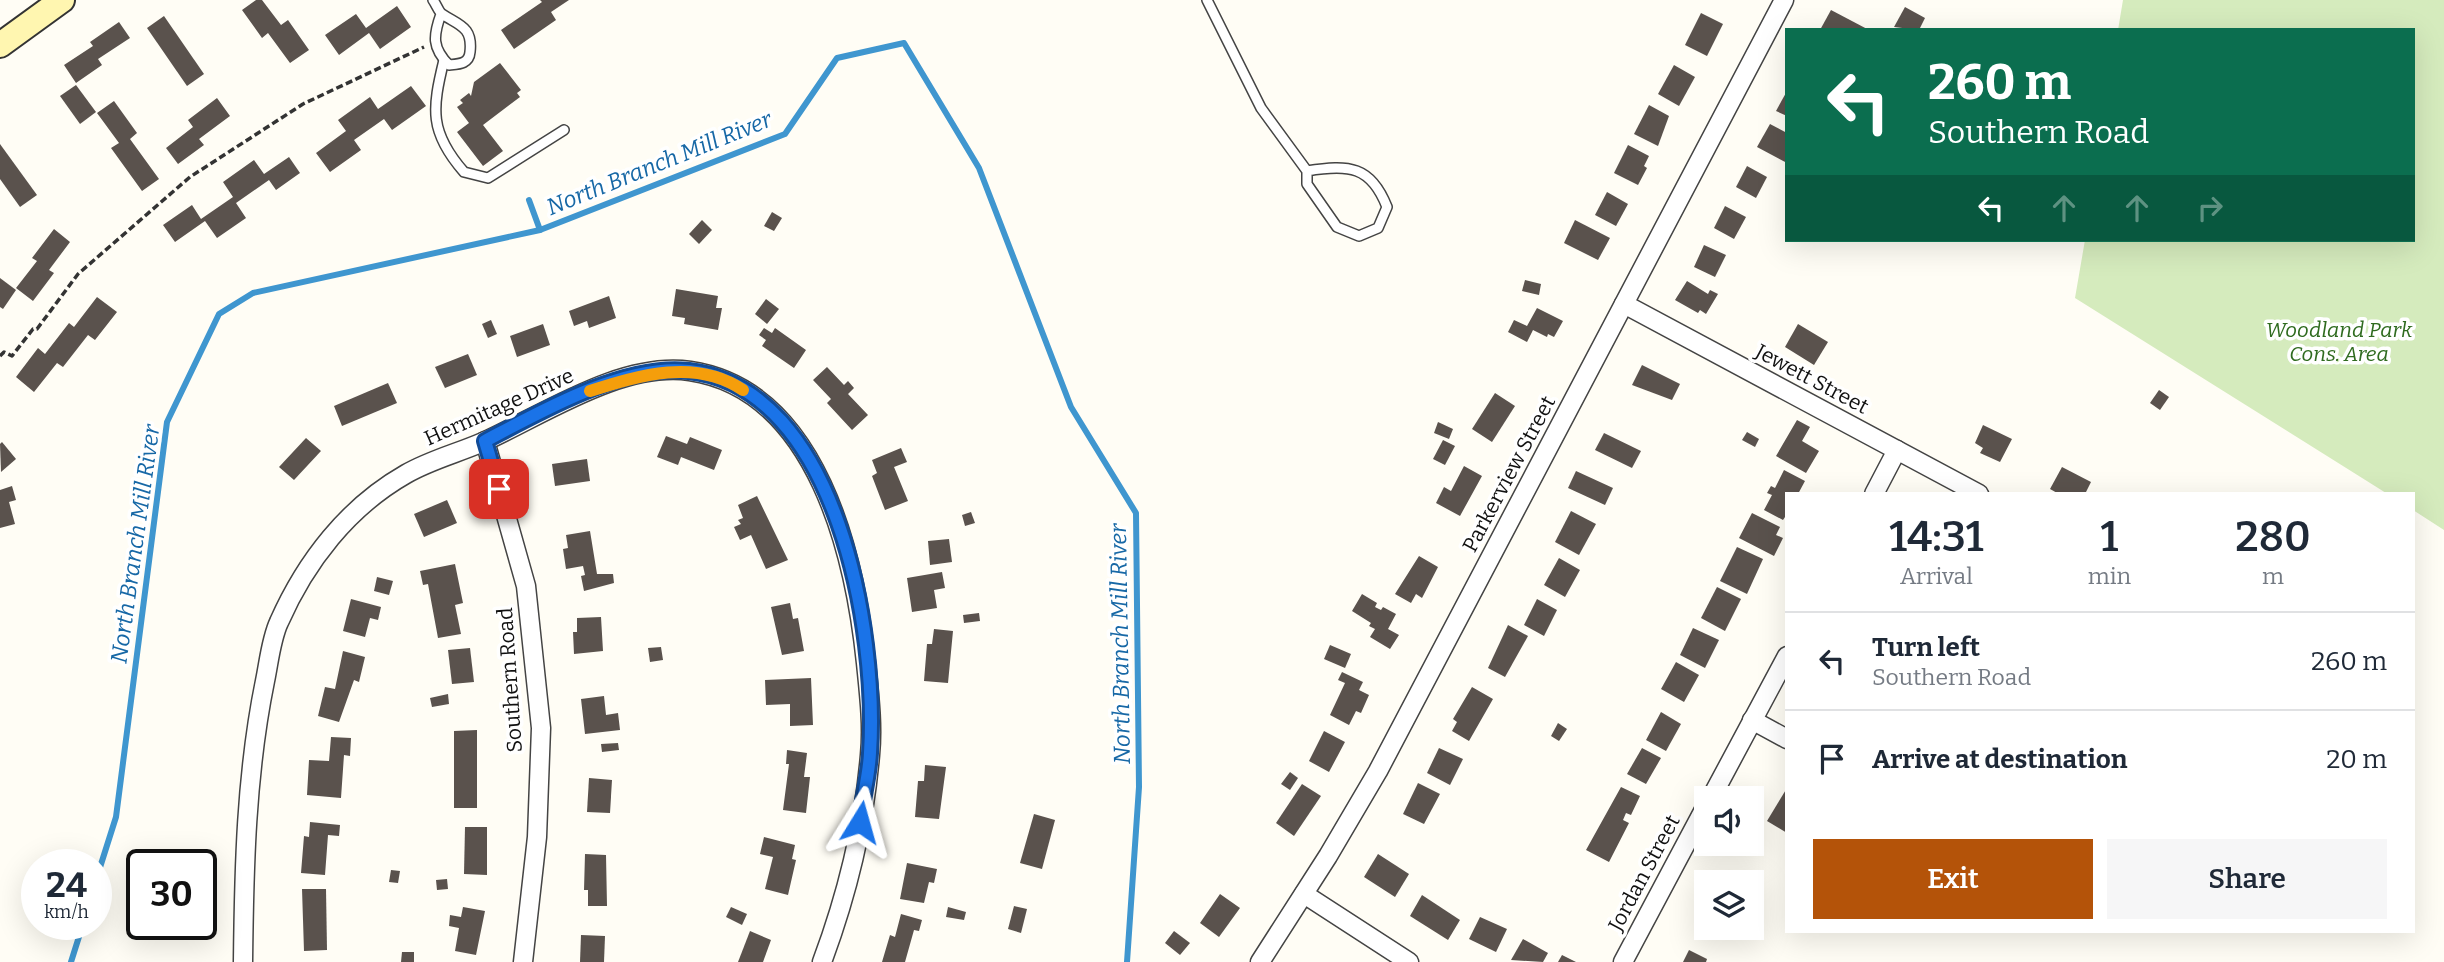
<!DOCTYPE html>
<html lang="en">
<head>
<meta charset="utf-8">
<style>
  body { margin:0; font-family:Bitter,serif; background:#f6f6f7; color:#1f2937; height:100vh; display:flex; flex-direction:column; font-size:26px; white-space:nowrap }
  * { box-sizing:border-box; margin:0 }
  p { font-size:23px; color:#747a83 }
  .icon { flex:none; width:38px; height:38px; fill:none; stroke:currentColor; stroke-width:2; stroke-linecap:round; stroke-linejoin:round }
  .map { position:relative; flex:1; overflow:hidden }
  .drawer { position:absolute; left:1785px; top:492px; width:630px; height:441px; display:flex; flex-direction:column; background:#fff; border-radius:0px; box-shadow:0 7px 28px #0002 }
  .drawer>* { flex:none }
  .top-card { position:absolute; left:1785px; top:28px; width:630px; height:214px; border-radius:0px; box-shadow:0 7px 28px #0002; background:#0b6e4f; color:#fff; overflow:hidden }
  .buttons { position:absolute; left:1694px; top:786px; display:grid; gap:14px }
  .buttons a { display:grid; place-items:center; width:70px; height:70px; border-radius:0px; background:#fff; box-shadow:0 7px 28px #0002; font-size:35px }
  .speed { position:absolute; left:21px; top:849px; display:flex; gap:14px; font-size:35px; font-weight:700; text-align:center }
  .speed>* { display:grid; place-content:center; width:91px; height:91px; border-radius:50%; background:#fff; box-shadow:0 7px 28px #0002; line-height:1 }
  .speed small { font-size:18px; font-weight:400 }
  .speed .limit { border:4px solid #111; border-radius:10px; background:#fff; color:#111 }
  .pin { position:absolute; display:grid; place-items:center; width:60px; height:60px; color:#fff; margin:-30px; border-radius:14px; box-shadow:0 4px 10px #0006 }
  .me { position:absolute; width:77px; margin:-38px; rotate:8deg; stroke-linejoin:round; filter:drop-shadow(0 0 5px #0008) }
  .turn { display:flex; align-items:center; gap:24px; height:147px; padding:0 28px; font-size:32px }
  .turn .icon { width:91px; height:91px; stroke-width:2.5 }
  .turn b { display:block; font-size:49px; line-height:60px }
  .lanes { display:flex; align-items:center; height:66px; padding:0 28px; background:#0003; justify-content:center; gap:35px; direction:ltr }
  .lanes .off { opacity:.35 }
  .eta { display:flex; justify-content:space-evenly; align-items:center; height:119px; text-align:center }
  .eta b { font-size:42px; font-weight:600; line-height:49px }
  .primary-button { display:flex; gap:14px; margin-top:auto; padding:14px 28px }
  .primary-button a { flex:1; height:80px; border-radius:0px; background:#b45309; color:#fff; font-size:28px; font-weight:600; line-height:80px; text-align:center }
  .primary-button a+a { background:#f6f6f7; color:#1f2937 }
  ul { padding:0; list-style:none }
  li { display:flex; align-items:center; gap:21px; height:98px; padding:0 28px; border-top:2px solid #e0e1e3 }
  li div { flex:1 }
  li b { display:block; font-size:26px }
  li em { font-style:normal }
  .map>svg:first-child { display:block }
  .green { fill:#d5ebbd }
  .lines { fill:none; stroke-linecap:round; stroke-linejoin:round }
  .stream { stroke:#3f96cf; stroke-width:6 }
  .building { fill:#5a524d }
  .lane-casing { stroke:#444; stroke-width:12 }
  .street-casing { stroke:#444; stroke-width:21 }
  .secondary-casing { stroke:#333; stroke-width:28 }
  .path { stroke:#333; stroke-width:3.5; stroke-dasharray:7 3.5; stroke-linecap:butt }
  .lane { stroke:#fff; stroke-width:9 }
  .street { stroke:#fff; stroke-width:18 }
  .secondary { stroke:#fff6b0; stroke-width:24 }
  .route-casing { stroke:#114b97; stroke-width:18 }
  .route { stroke:#1a73e8; stroke-width:12 }
  .slow { stroke:#f59e0b; stroke-width:12 }
  .labels { text-anchor:middle; stroke-width:7; stroke-linejoin:round; paint-order:stroke }
  .park-label { font-size:21px; font-style:italic; fill:#2f6b1f; stroke:#fff }
  .street-label { font-size:21px; fill:#111; stroke:#fff }
  .water-label { font-size:23px; font-style:italic; fill:#1768a6; stroke:#fff }
</style>
</head>
<body>
<div class="map">
<svg width="2444" height="962" viewBox="0 0 2444 962">
  <rect width="100%" height="100%" fill="#fffdf5"/>
  <path class="green" d="M2123,0H2444V530L2413,510V494L2386,493L2075,298L2085,240H2413V30H2118Z"/>
  <g class="lines">
    <g class="stream">
      <path d="M529,200L540,230"/>
      <path d="M96,880L116,817L167,422L219,314L253,293L540,230L785,134L837,58L904,43L979,168L1071,407L1136,513L1139,787L1127,962"/>
      <path d="M71,962L83,924"/>
    </g>
  </g>
  <g class="building">
    <path d="M256,0H262L281,25L288,20L309,50L290,63L268,33L262,38L242,10Z"/>
    <path d="M540,0H569L551,12L556,20L514,49L501,30L542,2Z"/>
    <path d="M397,6L411,27L380,49L369,33L339,55L325,35L356,14L366,28Z"/>
    <path d="M1905,7L1925,18L1919,30L1894,27Z"/>
    <path d="M1831,10L1869,30H1820Z"/>
    <path d="M1701,13L1723,24L1707,56L1685,45Z"/>
    <path d="M164,16L204,74L187,86L147,28Z"/>
    <path d="M119,22L130,38L98,59L102,65L76,83L64,65L93,46L90,42Z"/>
    <path d="M500,63L521,90L517,93L520,97L483,125L503,151L483,166L457,132L469,123L457,107L463,103L460,100L469,93L471,96L474,82Z"/>
    <path d="M1674,65L1695,77L1679,106L1658,94Z"/>
    <path d="M76,85L96,112L80,124L60,96Z"/>
    <path d="M411,86L426,106L392,130L384,119L354,140L361,150L330,172L316,153L346,131L338,120L370,97L378,109Z"/>
    <path d="M1787,91V116L1776,111Z"/>
    <path d="M217,98L230,116L199,139L204,145L178,164L166,148L193,127L188,120Z"/>
    <path d="M114,101L137,133L130,139L159,179L142,191L111,148L119,143L97,113Z"/>
    <path d="M1649,105L1669,116L1658,146L1634,134Z"/>
    <path d="M1770,124L1787,133V163L1757,147Z"/>
    <path d="M0,144L37,195L20,207L0,179Z"/>
    <path d="M1628,145L1649,156L1644,166L1647,168L1638,185L1614,173Z"/>
    <path d="M289,157L300,173L276,190L269,180L236,203L246,218L217,238L205,221L175,242L163,225L192,205L201,219L233,197L223,182L254,160L264,174Z"/>
    <path d="M1747,166L1767,177L1756,198L1736,187Z"/>
    <path d="M1607,192L1628,204L1616,226L1595,215Z"/>
    <path d="M1725,206L1746,217L1734,239L1714,228Z"/>
    <path d="M772,212L782,218L774,231L764,226Z"/>
    <path d="M702,220L712,230L699,244L689,234Z"/>
    <path d="M1575,220L1610,238L1598,260L1564,243Z"/>
    <path d="M54,229L70,242L49,270L54,273L33,301L16,288L37,261L32,258Z"/>
    <path d="M1704,245L1726,255L1715,277L1694,267Z"/>
    <path d="M0,278L16,290L3,309L0,307Z"/>
    <path d="M1525,280L1541,284L1539,295L1522,291Z"/>
    <path d="M1687,281L1708,294L1710,290L1718,294L1706,314L1700,310L1698,313L1675,300Z"/>
    <path d="M676,289L718,296L716,308H722L718,330L684,324L685,318L672,316Z"/>
    <path d="M609,296L616,318L589,328L587,321L574,326L569,311Z"/>
    <path d="M97,297L117,312L95,340L88,335L63,367L57,363L34,392L16,377L38,348L45,354L69,323L74,327Z"/>
    <path d="M766,299L779,309L767,324L755,314Z"/>
    <path d="M1537,308L1563,321L1554,337L1548,334L1547,337L1533,330L1527,342L1508,332L1514,320L1527,326Z"/>
    <path d="M491,320L497,334L488,338L482,324Z"/>
    <path d="M543,324L550,345L517,357L510,336Z"/>
    <path d="M1798,324L1828,342L1814,365L1785,347Z"/>
    <path d="M764,328L772,333L775,328L806,350L794,368L762,346L766,340L759,335Z"/>
    <path d="M468,354L477,375L445,388L435,367Z"/>
    <path d="M1642,365L1680,384L1672,400L1632,385Z"/>
    <path d="M827,367L844,385L848,381L854,388L848,394L868,415L852,430L827,403L831,399L813,380Z"/>
    <path d="M388,383L397,403L342,426L334,406Z"/>
    <path d="M2159,390L2169,397L2160,410L2150,403Z"/>
    <path d="M1495,393L1515,406L1492,442L1472,429Z"/>
    <path d="M1797,420L1810,427L1802,441L1819,451L1806,473L1776,456Z"/>
    <path d="M1438,422L1453,429L1449,439L1434,433Z"/>
    <path d="M1983,425L2012,439L2000,462L1980,453L1983,448L1975,443Z"/>
    <path d="M1747,432L1759,439L1755,447L1742,440Z"/>
    <path d="M1604,433L1641,451L1632,468L1595,450Z"/>
    <path d="M666,436L687,444L690,437L722,450L714,470L681,457L678,465L657,457Z"/>
    <path d="M306,438L321,451L294,480L279,467Z"/>
    <path d="M1443,440L1455,446L1445,465L1433,459Z"/>
    <path d="M2,442L16,459L1,472L0,444Z"/>
    <path d="M901,448L907,462L894,467L908,501L885,510L872,476L877,473L872,460Z"/>
    <path d="M587,459L590,481L555,486L552,464Z"/>
    <path d="M1464,466L1482,476L1460,516L1436,503L1444,487L1451,491Z"/>
    <path d="M2062,467L2091,482L2085,494H2059L2050,489Z"/>
    <path d="M1784,470L1805,481L1798,494H1787V514L1783,520L1764,510L1772,495L1767,493L1771,486L1775,488Z"/>
    <path d="M1576,471L1613,488L1605,505L1568,488Z"/>
    <path d="M12,486L16,500L9,502L15,524L0,528V490Z"/>
    <path d="M757,496L788,560L766,569L751,535L740,540L734,527L741,524L738,520L743,518L738,505Z"/>
    <path d="M447,500L457,523L424,537L414,514Z"/>
    <path d="M1571,511L1596,524L1579,555L1555,542Z"/>
    <path d="M971,512L975,523L965,526L962,515Z"/>
    <path d="M1752,513L1780,527L1776,535L1783,538L1774,556L1739,538Z"/>
    <path d="M590,531L597,574H613L614,583L584,591L581,576L585,575L583,566L566,569L563,549L568,548L566,535Z"/>
    <path d="M949,539L952,562L930,565L928,541Z"/>
    <path d="M1737,547L1763,559L1747,594L1720,581Z"/>
    <path d="M1419,556L1438,567L1422,598L1416,594L1411,603L1395,594Z"/>
    <path d="M1559,558L1580,570L1565,597L1544,585Z"/>
    <path d="M455,564L463,603L455,605L461,634L438,638L428,584L423,585L420,571Z"/>
    <path d="M942,572L945,588L934,590L937,608L912,612L907,578Z"/>
    <path d="M377,577L393,581L389,595L374,591Z"/>
    <path d="M1717,587L1741,599L1725,631L1701,618Z"/>
    <path d="M1362,594L1377,603L1375,607L1381,610L1383,607L1396,614L1388,629L1399,635L1390,649L1370,637L1375,629L1369,626L1371,623L1352,611Z"/>
    <path d="M351,599L381,607L378,620L370,618L365,637L343,631Z"/>
    <path d="M1537,599L1557,610L1544,636L1524,625Z"/>
    <path d="M790,603L793,619L798,618L804,651L782,655L771,607Z"/>
    <path d="M979,613L980,621L964,623L963,615Z"/>
    <path d="M601,617L603,651L574,654L573,632H577V618Z"/>
    <path d="M1508,625L1528,636L1505,677L1488,668Z"/>
    <path d="M1693,628L1719,640L1705,668L1680,655Z"/>
    <path d="M934,629L953,631L948,683L924,681L927,644H932Z"/>
    <path d="M1330,645L1351,654L1345,668L1324,659Z"/>
    <path d="M661,647L663,660L650,662L648,648Z"/>
    <path d="M470,648L474,682L452,684L448,650Z"/>
    <path d="M343,651L365,657L359,682L354,680L339,722L318,716L325,687L335,689Z"/>
    <path d="M1676,662L1699,675L1684,702L1661,689Z"/>
    <path d="M1342,672L1363,682L1359,690L1369,695L1361,713L1356,711L1349,725L1330,715L1345,683L1338,680Z"/>
    <path d="M811,678L813,725L790,726V704L766,705L765,680Z"/>
    <path d="M1472,687L1493,699L1469,741L1452,731L1457,722L1453,719Z"/>
    <path d="M448,694L449,704L432,707L430,698Z"/>
    <path d="M604,696L606,715L618,713L620,730L585,734L581,699Z"/>
    <path d="M1661,712L1681,724L1666,751L1646,740Z"/>
    <path d="M1558,723L1567,729L1559,741L1551,736Z"/>
    <path d="M477,730V808H454V731Z"/>
    <path d="M1324,731L1345,742L1329,772L1309,761Z"/>
    <path d="M331,737L351,738L350,756L344,755L341,798L307,795L309,760L329,761Z"/>
    <path d="M618,743L619,750L602,752L601,744Z"/>
    <path d="M1439,748L1463,759L1450,785L1427,773Z"/>
    <path d="M1642,748L1661,758L1646,784L1627,774Z"/>
    <path d="M787,750L807,753L804,777H810L806,813L783,810L789,764H786Z"/>
    <path d="M925,765L946,767L939,819L915,817L918,781H924Z"/>
    <path d="M1290,772L1298,778L1290,790L1281,784Z"/>
    <path d="M589,778L612,780L610,813L587,812Z"/>
    <path d="M1418,783L1440,794L1424,824L1403,814Z"/>
    <path d="M1302,784L1321,796L1294,836L1276,823Z"/>
    <path d="M1621,787L1640,796L1631,815L1626,813L1623,820L1629,823L1609,862L1586,850Z"/>
    <path d="M1787,788V833L1767,821Z"/>
    <path d="M1034,814L1055,820L1042,869L1020,863Z"/>
    <path d="M310,822L340,825L339,836L328,835L325,875L301,873L304,836L309,837Z"/>
    <path d="M465,827H487V875L464,874Z"/>
    <path d="M764,837L795,845L792,859L796,860L788,895L765,889L773,857L760,854Z"/>
    <path d="M585,854L606,855L607,906H588V890H584Z"/>
    <path d="M1378,854L1409,874L1395,897L1364,877Z"/>
    <path d="M907,863L937,869L934,883L929,882L924,903L900,899Z"/>
    <path d="M391,870L400,871L398,883L389,882Z"/>
    <path d="M447,879L448,889L437,890L436,880Z"/>
    <path d="M302,889H326L327,950L304,951Z"/>
    <path d="M1220,894L1240,908L1219,937L1200,923Z"/>
    <path d="M1422,895L1460,920L1448,940L1410,916Z"/>
    <path d="M1014,906L1027,909L1021,933L1008,929Z"/>
    <path d="M463,907L485,911L476,955L455,951L459,928L449,926L450,915L461,917Z"/>
    <path d="M731,907L747,914L742,925L726,917Z"/>
    <path d="M948,907L966,912L964,920L946,917Z"/>
    <path d="M901,914L922,920L919,931L914,930L905,962H882L890,935L895,937Z"/>
    <path d="M1480,917L1507,929L1496,952L1469,939Z"/>
    <path d="M750,931L771,940L763,962H738Z"/>
    <path d="M1174,931L1190,943L1180,955L1165,943Z"/>
    <path d="M581,935L605,936L604,962H580Z"/>
    <path d="M1523,939L1548,953L1543,962L1511,960Z"/>
    <path d="M1689,950L1707,959L1706,962H1683Z"/>
    <path d="M402,952H414V962H401Z"/>
    <path d="M1562,955L1576,962H1558Z"/>
  </g>
  <g class="lines">
    <g class="lane-casing">
      <g id="lane">
        <path d="M433,0C436,4 439,12 442,14C458,25 473,26 470,52C469,64 459,64 449,65C432,48 433,36 441,14"/>
        <path d="M1207,0L1261,108L1307,171V184L1337,227L1359,236L1378,228L1387,207C1371,166 1349,164 1307,171"/>
        <path d="M444,60C432,109 429,132 464,172L488,178L564,130"/>
      </g>
    </g>
    <g class="street-casing">
      <g id="street">
        <path d="M1624,304L1979,494"/>
        <path d="M485,441L526,586L541,728L537,837L523,962"/>
        <path d="M1874,494L1897,450"/>
        <path d="M1752,720L1787,739"/>
        <path d="M1711,798L1787,656"/>
        <path d="M1304,894L1409,962"/>
        <path d="M243,962C244,868 246,774 265,681C269,662 271,639 279,622C306,561 348,507 406,474C430,460 458,453 483,442C543,415 622,361 690,371C818,390 855,557 866,663C869,693 873,725 870,755C864,826 847,895 822,962"/>
        <path d="M1260,962L1328,856L1378,771L1784,0"/>
        <path d="M1623,962L1706,806"/>
      </g>
    </g>
    <g class="secondary-casing">
      <path id="secondary" d="M0,45L62,0"/>
    </g>
    <path class="path" d="M0,356L4,352L12,356L33,329H37L78,274L190,177L303,104L424,47"/>
    <use href="#lane" class="lane"/>
    <use href="#street" class="street"/>
    <use href="#secondary" class="secondary"/>
  </g>
  <g class="lines">
    <g class="route-casing">
      <path id="route" d="M499,489L485,441C540,412 625,363 689,371C838,388 878,634 870,753C869,776 862,799 860,822"/>
    </g>
    <use href="#route" class="route"/>
    <path class="slow" d="M590,391C640,375 696,358 743,390"/>
  </g>
  <g class="labels">
    <g class="park-label">
      <text x="2339" y="337">Woodland Park<tspan x="2339" dy="24">Cons. Area</tspan></text>
    </g>
    <g class="street-label">
      <text transform="translate(1812 379) rotate(28)" y="7">Jewett Street</text>
      <text transform="translate(499 407) rotate(-24)" y="7">Hermitage Drive</text>
      <text transform="translate(1509 474) rotate(-62)" y="7">Parkerview Street</text>
      <text transform="translate(510 680) rotate(-94)" y="7">Southern Road</text>
      <text transform="translate(1644 873) rotate(-62)" y="7">Jordan Street</text>
    </g>
    <g class="water-label">
      <text transform="translate(659 163) rotate(-22)" y="8">North Branch Mill River</text>
      <text transform="translate(135 544) rotate(-82)" y="8">North Branch Mill River</text>
      <text transform="translate(1120 644) rotate(-91)" y="8">North Branch Mill River</text>
    </g>
  </g>
</svg>
<div class="buttons">
<a><svg class="icon" aria-label="sound" viewBox="0 0 24 24"><path d="M4 9h4l5-4v14l-5-4H4zM17 9q2 3 0 6"/></svg></a>
<a><svg class="icon" aria-label="layers" viewBox="0 0 24 24"><path d="M12 4l9 5-9 5-9-5zM3 14l9 5 9-5"/></svg></a>
</div>
<div class="speed"><div>24<small>km/h</small></div><div class="limit">30</div></div>
<div class="pin" style="left:499px;top:489px;background:#d93025"><svg class="icon" aria-label="arrive" viewBox="0 0 24 24"><path d="M6 21V4h12l-3 4 3 4H6"/></svg></div>
<svg class="me" style="left:860px;top:822px" viewBox="-20 -20 40 40"><path d="M0-17L14 15 0 8-14 15z" fill="#1a73e8" stroke="#fff" stroke-width="4"/></svg>
<div class="top-card">
<div class="turn"><svg class="icon" aria-label="left" viewBox="0 0 24 24"><path d="M17 20v-9H6M10 6l-5 5 5 5"/></svg><div><b>260 m</b>Southern Road</div></div>
<div class="lanes"><svg class="icon" aria-label="left" viewBox="0 0 24 24"><path d="M17 20v-9H6M10 6l-5 5 5 5"/></svg><svg class="icon off" aria-label="ahead" viewBox="0 0 24 24"><path d="M12 20V5M6 11l6-6 6 6"/></svg><svg class="icon off" aria-label="ahead" viewBox="0 0 24 24"><path d="M12 20V5M6 11l6-6 6 6"/></svg><svg class="icon off" aria-label="right" viewBox="0 0 24 24"><path d="M7 20v-9h11M14 6l5 5-5 5"/></svg></div>
</div>
<section class="drawer">
<div class="eta">
<div><b>14:31</b><p>Arrival</p></div>
<div><b>1</b><p>min</p></div>
<div><b>280</b><p>m</p></div>
</div>
<ul>
<li><svg class="icon" aria-label="left" viewBox="0 0 24 24"><path d="M17 20v-9H6M10 6l-5 5 5 5"/></svg><div><b>Turn left</b><p>Southern Road</p></div><em>260 m</em></li>
<li><svg class="icon" aria-label="arrive" viewBox="0 0 24 24"><path d="M6 21V4h12l-3 4 3 4H6"/></svg><div><b>Arrive at destination</b></div><em>20 m</em></li>
</ul>
<div class="primary-button"><a>Exit</a><a>Share</a></div>
</section>
</div>
</body>
</html>
